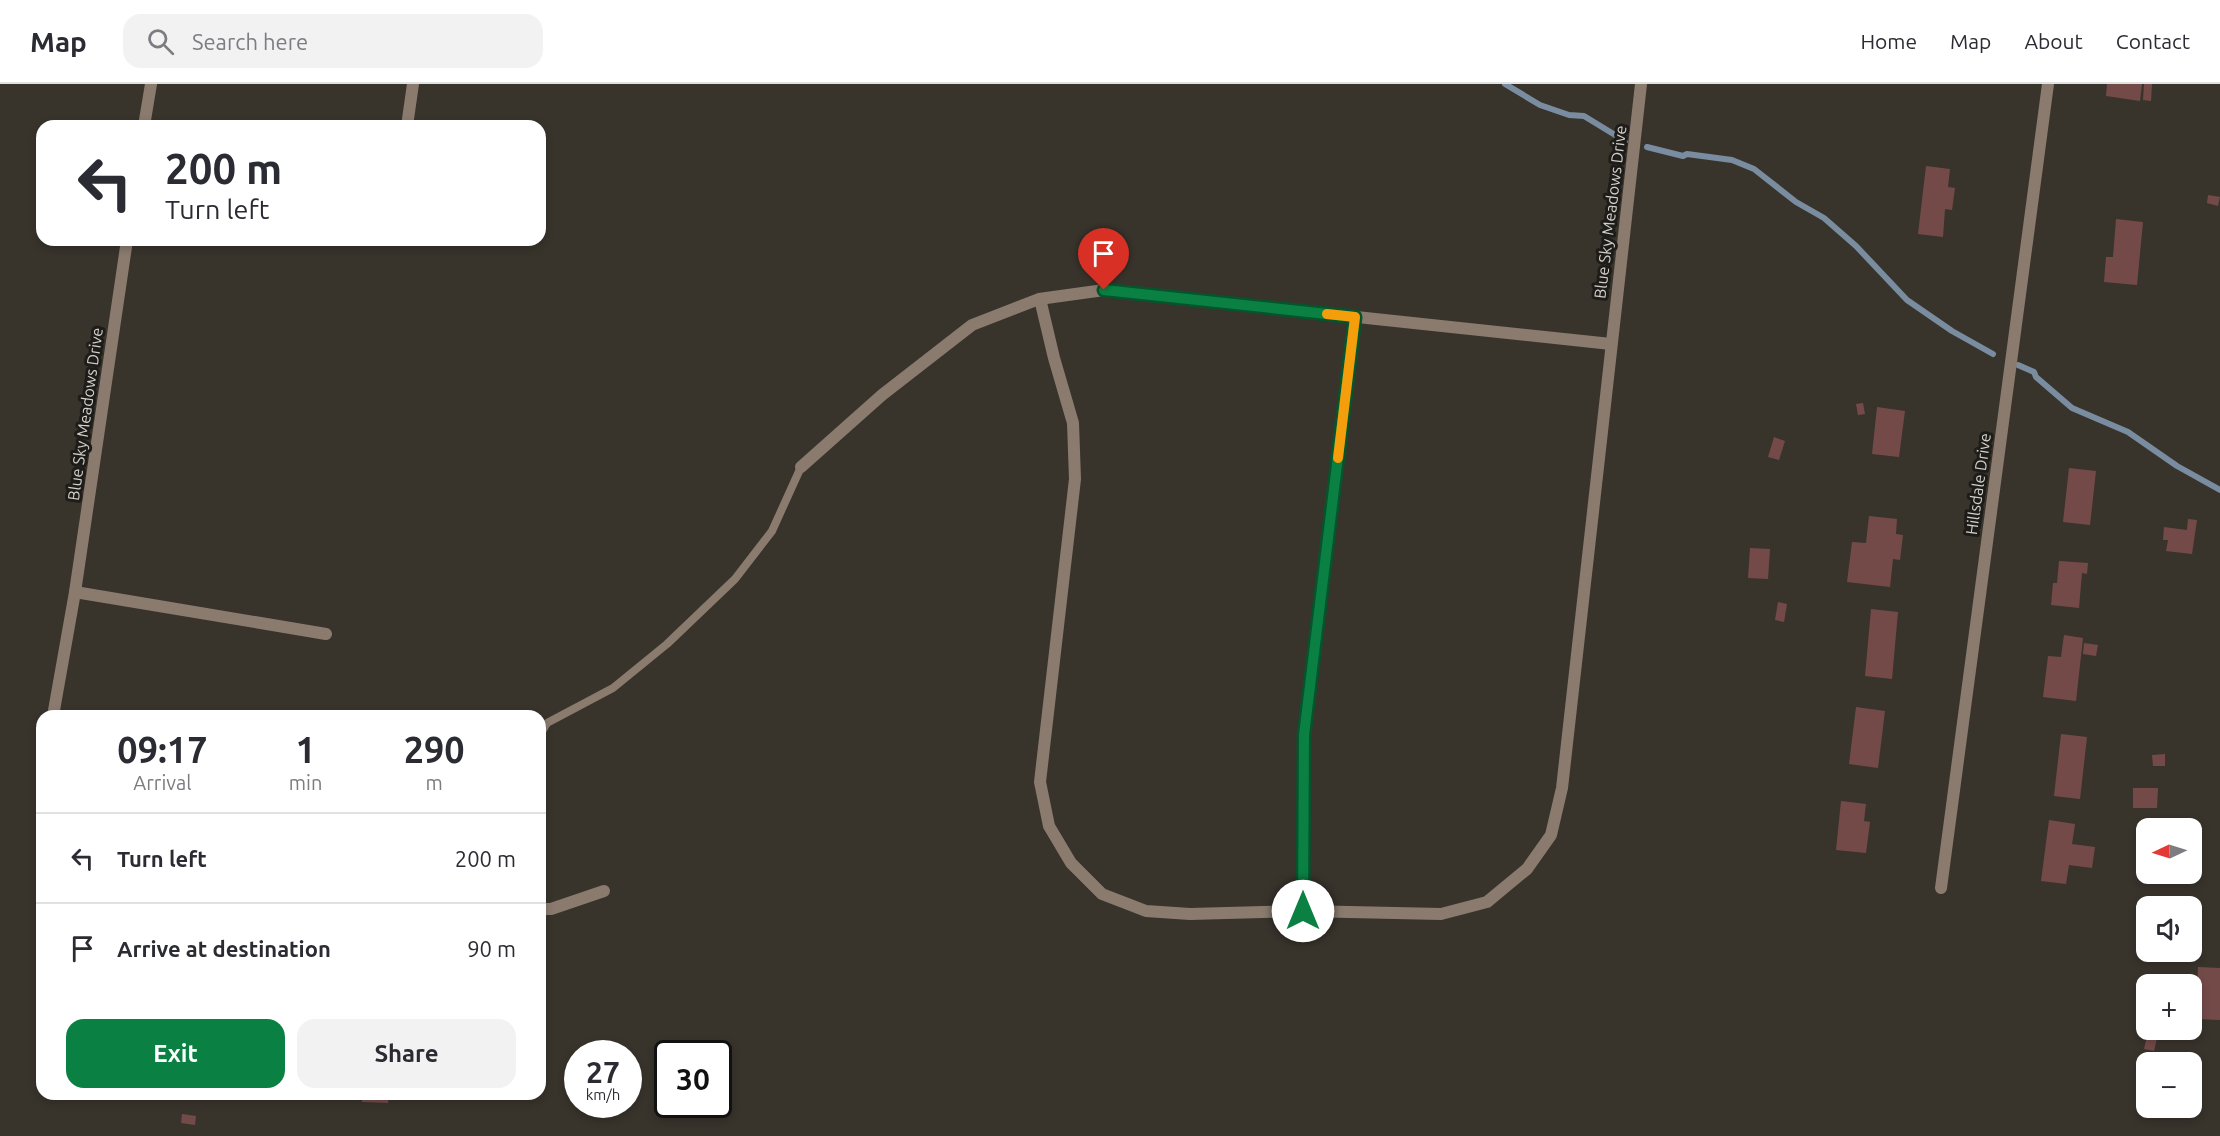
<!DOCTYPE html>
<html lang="en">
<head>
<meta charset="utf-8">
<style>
  body { margin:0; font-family:Ubuntu,sans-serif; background:#f2f2f3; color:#2b2b33; height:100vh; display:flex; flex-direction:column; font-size:22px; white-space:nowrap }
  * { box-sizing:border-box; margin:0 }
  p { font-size:20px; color:#7c7c81 }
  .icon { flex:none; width:33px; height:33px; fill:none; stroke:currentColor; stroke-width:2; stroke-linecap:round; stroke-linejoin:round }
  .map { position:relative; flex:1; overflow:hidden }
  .drawer { position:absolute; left:36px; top:626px; width:510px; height:390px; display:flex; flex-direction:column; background:#fff; border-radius:18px; box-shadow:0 3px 9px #0003 }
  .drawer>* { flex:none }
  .hud { position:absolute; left:36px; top:36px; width:510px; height:126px; border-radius:18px; box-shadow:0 3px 9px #0003; background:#fff; color:#2b2b33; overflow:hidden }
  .needle { width:39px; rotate:266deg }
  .buttons { position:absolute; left:2136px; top:734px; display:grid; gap:12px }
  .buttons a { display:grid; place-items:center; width:66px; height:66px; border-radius:12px; background:#fff; box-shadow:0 3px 9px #0003; font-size:30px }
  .speed { position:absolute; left:564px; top:956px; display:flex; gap:12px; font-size:30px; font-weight:700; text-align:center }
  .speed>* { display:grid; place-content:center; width:78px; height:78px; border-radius:50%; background:#fff; box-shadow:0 3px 9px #0003; line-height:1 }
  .speed small { font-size:15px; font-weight:400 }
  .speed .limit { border:3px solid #111; border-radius:9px; background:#fff; color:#111 }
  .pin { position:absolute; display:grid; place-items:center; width:51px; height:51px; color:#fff; margin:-62px -26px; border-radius:50% 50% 50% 0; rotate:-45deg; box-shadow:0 0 6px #0007 }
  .pin .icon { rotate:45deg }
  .me { position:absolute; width:66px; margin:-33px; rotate:0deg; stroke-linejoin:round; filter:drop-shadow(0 0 4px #0008) }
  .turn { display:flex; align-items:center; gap:21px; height:126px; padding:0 30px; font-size:27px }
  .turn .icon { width:78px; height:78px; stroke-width:2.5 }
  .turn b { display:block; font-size:42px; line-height:51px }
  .eta { display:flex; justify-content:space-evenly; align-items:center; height:102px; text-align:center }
  .eta b { font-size:36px; font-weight:700; line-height:42px }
  .action { display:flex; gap:12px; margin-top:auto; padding:12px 30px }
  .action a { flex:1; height:69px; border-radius:18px; background:#0b8043; color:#fff; font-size:24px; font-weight:700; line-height:69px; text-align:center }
  .action a+a { background:#f2f2f3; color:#2b2b33 }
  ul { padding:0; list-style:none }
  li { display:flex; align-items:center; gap:18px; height:90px; padding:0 30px; border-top:2px solid #e1e1e2 }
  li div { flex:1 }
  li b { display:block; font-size:22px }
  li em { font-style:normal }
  header { display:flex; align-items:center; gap:36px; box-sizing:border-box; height:84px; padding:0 30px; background:#fff; border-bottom:2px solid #e1e1e2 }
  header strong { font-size:28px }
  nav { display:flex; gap:33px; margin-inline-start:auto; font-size:21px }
  .search { width:420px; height:54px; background:#f2f2f3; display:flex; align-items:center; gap:15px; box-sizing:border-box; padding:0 21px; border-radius:18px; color:#7c7c81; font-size:22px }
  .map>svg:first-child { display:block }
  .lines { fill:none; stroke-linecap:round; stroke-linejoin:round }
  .stream { stroke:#798ca0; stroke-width:6 }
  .building { fill:#744a49 }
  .service { stroke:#8a7b6e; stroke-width:8 }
  .minor { stroke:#8a7b6e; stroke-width:12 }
  .route-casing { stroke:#07532c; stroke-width:15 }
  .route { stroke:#0b8043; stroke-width:10 }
  .slow { stroke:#f59e0b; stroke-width:10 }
  .labels { text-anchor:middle; stroke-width:6; stroke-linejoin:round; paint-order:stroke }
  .street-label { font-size:16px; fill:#d3d1cc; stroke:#1e1c18 }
</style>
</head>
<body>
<header>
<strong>Map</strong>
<div class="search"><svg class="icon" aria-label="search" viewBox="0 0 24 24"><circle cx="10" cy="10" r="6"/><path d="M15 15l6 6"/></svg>Search here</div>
<nav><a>Home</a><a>Map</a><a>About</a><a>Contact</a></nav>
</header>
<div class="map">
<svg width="2220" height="1052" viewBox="0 0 2220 1052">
  <rect width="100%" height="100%" fill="#38342c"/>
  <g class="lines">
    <g class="stream">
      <path d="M1505,0L1540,21L1569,31L1584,32L1625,57"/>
      <path d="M1647,63L1683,72L1687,70L1732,76L1754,85L1796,118L1824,134L1856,162L1907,216L1952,247L1993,270"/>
      <path d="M2018,281L2034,288L2036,293L2072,324L2128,348L2177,382L2220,406"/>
    </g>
  </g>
  <g class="building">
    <path d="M2107,0H2142L2140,17L2106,12Z"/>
    <path d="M2144,0H2152L2151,17L2143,16Z"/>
    <path d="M1926,82L1950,85L1948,103L1955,104L1952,126L1945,125L1943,153L1918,150Z"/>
    <path d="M2208,111L2220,113L2218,122L2207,119Z"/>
    <path d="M2116,135L2143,138L2137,201L2104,198L2106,173H2113Z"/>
    <path d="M1863,319L1865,330L1858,331L1856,320Z"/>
    <path d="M1877,323L1905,327L1899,373L1872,370Z"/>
    <path d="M1774,353L1785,357L1779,376L1768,373Z"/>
    <path d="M2069,384L2096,387L2090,441L2063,438Z"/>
    <path d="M1869,432L1897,435L1896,450L1903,451L1900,476L1893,475L1890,503L1847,498L1852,458L1866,459Z"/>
    <path d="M2188,435L2197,436L2192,470L2166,467L2168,456H2163L2164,443L2187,446Z"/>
    <path d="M1750,464L1770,465L1768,495L1748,494Z"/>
    <path d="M2059,477L2088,479L2087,490L2082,489L2079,524L2051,521L2053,499H2057Z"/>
    <path d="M1778,518L1787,520L1784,538L1775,536Z"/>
    <path d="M1871,525L1898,528L1892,595L1865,592Z"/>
    <path d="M2064,551L2083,554L2076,617L2043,613L2048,572L2061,573Z"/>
    <path d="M2084,559L2098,561L2096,572L2083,570Z"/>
    <path d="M1856,623L1885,627L1878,684L1849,680Z"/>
    <path d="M2061,650L2087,653L2080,715L2054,712Z"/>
    <path d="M2165,670V682H2153L2152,671Z"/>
    <path d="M2133,704H2158L2157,724H2133Z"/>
    <path d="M1841,717L1866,720L1864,737L1870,738L1866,769L1836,766Z"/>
    <path d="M2049,736L2075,740L2072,760L2095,763L2092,784L2069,781L2066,800L2041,797Z"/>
    <rect x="2146" y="737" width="10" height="7"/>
    <path d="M2198,883L2220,884V936L2196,935Z"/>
    <path d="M2147,952L2157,954L2154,967L2144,965Z"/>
    <path d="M362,1010H389L388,1019L362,1018Z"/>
    <path d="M182,1030L196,1032L195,1041L181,1039Z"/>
  </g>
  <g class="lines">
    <path class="service" d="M540,651L547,639L613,604L667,560L735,495L772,447L801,383"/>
    <g class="minor">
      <path d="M144,42L151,0"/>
      <path d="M407,42L413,0"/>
      <path d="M1040,215L1054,274L1073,339L1075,395L1040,698L1049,742L1071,779L1102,810L1146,827L1190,830L1303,827L1441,830L1487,818L1527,785L1551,751L1562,704L1641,0"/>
      <path d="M801,383L882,311L972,241L1039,215L1104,206L1611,260"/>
      <path d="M75,508L326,550"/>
      <path d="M53,632L75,508L127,156"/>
      <path d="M1941,804L2048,0"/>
      <path d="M540,825H551L604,807"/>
      <path d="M1303,827L1304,651L1355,233"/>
    </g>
  </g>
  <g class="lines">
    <g class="route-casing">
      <path id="route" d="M1104,206L1355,233L1304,651L1303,827"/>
    </g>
    <use href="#route" class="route"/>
    <path class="slow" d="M1327,230L1355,233L1338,374"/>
  </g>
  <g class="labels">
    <g class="street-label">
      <text transform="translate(1610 128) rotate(-83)" y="6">Blue Sky Meadows Drive</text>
      <text transform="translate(85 330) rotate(-82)" y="6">Blue Sky Meadows Drive</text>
      <text transform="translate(1978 400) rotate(-82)" y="6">Hillsdale Drive</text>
    </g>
  </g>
</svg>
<div class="buttons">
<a><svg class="needle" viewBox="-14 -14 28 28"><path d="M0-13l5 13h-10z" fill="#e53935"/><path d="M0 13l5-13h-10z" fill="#7c7c81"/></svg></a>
<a><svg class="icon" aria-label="sound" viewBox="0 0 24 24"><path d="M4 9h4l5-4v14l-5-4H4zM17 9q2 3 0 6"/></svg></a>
<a>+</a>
<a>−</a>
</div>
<div class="speed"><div>27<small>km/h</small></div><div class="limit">30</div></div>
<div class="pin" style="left:1104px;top:206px;background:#d93025"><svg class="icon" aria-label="arrive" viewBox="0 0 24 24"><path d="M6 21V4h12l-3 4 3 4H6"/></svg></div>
<svg class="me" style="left:1303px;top:827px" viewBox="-20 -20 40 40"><circle r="19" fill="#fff"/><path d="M0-13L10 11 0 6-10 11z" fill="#0b8043"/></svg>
<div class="hud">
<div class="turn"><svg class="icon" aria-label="left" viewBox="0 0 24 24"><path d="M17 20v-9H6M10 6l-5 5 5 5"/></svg><div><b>200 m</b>Turn left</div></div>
</div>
<section class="drawer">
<div class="eta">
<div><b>09:17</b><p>Arrival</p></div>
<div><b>1</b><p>min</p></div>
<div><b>290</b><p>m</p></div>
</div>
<ul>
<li><svg class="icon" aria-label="left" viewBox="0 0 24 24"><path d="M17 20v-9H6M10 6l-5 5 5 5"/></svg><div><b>Turn left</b></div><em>200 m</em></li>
<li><svg class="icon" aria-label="arrive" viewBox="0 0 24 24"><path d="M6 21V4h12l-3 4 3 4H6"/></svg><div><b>Arrive at destination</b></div><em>90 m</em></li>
</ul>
<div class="action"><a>Exit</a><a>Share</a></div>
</section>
</div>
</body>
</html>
